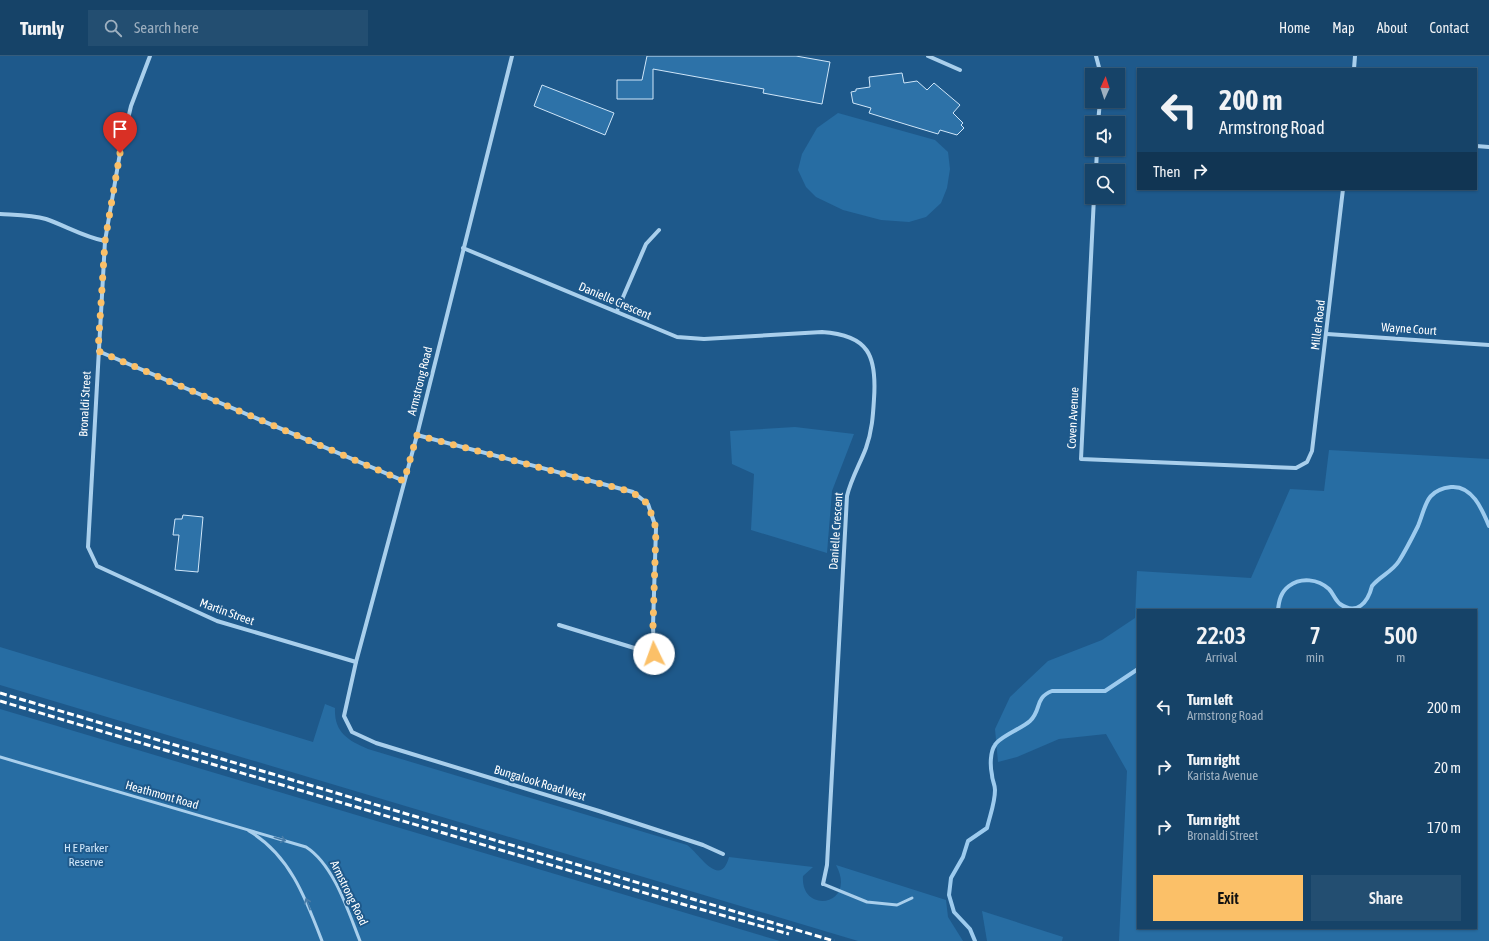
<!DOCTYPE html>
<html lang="en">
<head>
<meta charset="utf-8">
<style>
  body { margin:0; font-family:"Asap Condensed",sans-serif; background:#234e71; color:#f1f3f6; height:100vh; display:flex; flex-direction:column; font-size:15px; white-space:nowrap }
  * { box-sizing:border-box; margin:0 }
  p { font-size:13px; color:#9eb0c0 }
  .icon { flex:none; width:22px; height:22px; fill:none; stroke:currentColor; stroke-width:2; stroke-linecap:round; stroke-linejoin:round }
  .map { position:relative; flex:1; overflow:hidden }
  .details { position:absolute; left:1137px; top:553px; width:340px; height:320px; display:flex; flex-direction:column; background:#164368; border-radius:0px; box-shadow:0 1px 3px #0004,0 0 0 1px #355c7c }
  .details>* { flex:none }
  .top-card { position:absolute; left:1137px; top:12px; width:340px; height:122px; border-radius:0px; box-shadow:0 1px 3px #0004,0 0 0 1px #355c7c; background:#164368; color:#f1f3f6; overflow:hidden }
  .needle { width:26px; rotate:3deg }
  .fabs { position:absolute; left:1085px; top:12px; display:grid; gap:8px }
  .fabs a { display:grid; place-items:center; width:40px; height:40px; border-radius:0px; background:#164368; box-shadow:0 1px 3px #0004,0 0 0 1px #355c7c; font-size:20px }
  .pin { position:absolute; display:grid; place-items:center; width:34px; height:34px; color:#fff; margin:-41px -17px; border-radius:50% 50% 50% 0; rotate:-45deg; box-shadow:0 0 4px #0007 }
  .pin .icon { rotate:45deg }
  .me { position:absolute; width:44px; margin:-22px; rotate:357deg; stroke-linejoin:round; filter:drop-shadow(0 0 3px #0008) }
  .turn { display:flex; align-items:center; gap:14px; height:84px; padding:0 16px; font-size:18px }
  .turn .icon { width:52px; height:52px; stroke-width:2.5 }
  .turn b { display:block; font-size:28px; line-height:34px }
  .then { display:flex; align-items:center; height:38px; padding:0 16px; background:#0003; gap:8px; font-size:15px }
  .eta { display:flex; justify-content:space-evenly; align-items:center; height:68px; text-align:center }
  .eta b { font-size:24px; font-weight:600; line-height:28px }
  .action { display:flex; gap:8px; margin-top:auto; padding:8px 16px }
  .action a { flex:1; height:46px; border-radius:0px; background:#fbc068; color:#111; font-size:16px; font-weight:600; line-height:46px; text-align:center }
  .action a+a { background:#234e71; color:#f1f3f6 }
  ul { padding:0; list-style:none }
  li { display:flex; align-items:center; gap:12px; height:60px; padding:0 16px }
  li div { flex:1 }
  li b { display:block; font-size:15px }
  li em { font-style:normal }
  header { display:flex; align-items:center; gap:24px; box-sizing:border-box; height:56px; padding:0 20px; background:#164368; border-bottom:1px solid #355c7c }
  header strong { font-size:19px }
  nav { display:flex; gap:22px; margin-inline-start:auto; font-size:14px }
  .search { width:280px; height:36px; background:#234e71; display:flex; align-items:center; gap:10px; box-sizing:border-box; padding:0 14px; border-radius:0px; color:#9eb0c0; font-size:15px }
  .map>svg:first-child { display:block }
  .green { fill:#276da3; fill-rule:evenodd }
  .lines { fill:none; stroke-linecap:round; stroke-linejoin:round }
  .stream { stroke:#9dcbee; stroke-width:4 }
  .building { fill:#2d72a8; stroke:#cfe6f9 }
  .service { stroke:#a9cfec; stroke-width:3 }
  .minor { stroke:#a9cfec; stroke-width:4 }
  .rail { stroke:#fff; stroke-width:3; stroke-dasharray:7 3; stroke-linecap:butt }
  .oneway { stroke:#487ca8 }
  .route { stroke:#fbc068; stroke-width:7; stroke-dasharray:0 12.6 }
  .labels { text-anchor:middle; stroke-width:4; stroke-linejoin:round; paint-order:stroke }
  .street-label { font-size:12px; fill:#fff; stroke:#1e598b }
  .park-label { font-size:12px; fill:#cfe6f9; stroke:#1e598b }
</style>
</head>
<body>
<header>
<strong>Turnly</strong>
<div class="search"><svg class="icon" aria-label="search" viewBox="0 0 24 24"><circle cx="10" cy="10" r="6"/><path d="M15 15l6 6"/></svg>Search here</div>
<nav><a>Home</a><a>Map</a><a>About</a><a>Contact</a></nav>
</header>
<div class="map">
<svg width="1489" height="885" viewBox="0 0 1489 885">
  <rect width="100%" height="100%" fill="#1e598b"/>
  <g class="green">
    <path d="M838,57L935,84L948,96L950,113L947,132L941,147L926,161L909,166L881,164L843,154L816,141L806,131L798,114L802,98L817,72Z"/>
    <path d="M795,371L854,378L832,435L827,497L751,474L754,418L732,408L730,375Z"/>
    <path d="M1329,394L1489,403V885H1119L1127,715L1106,678L1059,683L1017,701L998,706L995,673L1010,641L1048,605L1102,584L1135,562L1137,515L1251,522L1290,433L1324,435ZM1138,554H1476V872H1138Z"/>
    <path d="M0,591L313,686L325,648L335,652C334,676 347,684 368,693L687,789C699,797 720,834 729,801L813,811L803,820C800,859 858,850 836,809L946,844L948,861L963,885H858L0,629Z"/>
    <path d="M0,653L780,885H0Z"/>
    <path d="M982,855L1063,881L1062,885H987Z"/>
  </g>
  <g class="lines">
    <g class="stream">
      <path d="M1278,554C1279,544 1281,536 1289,530C1301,521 1318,523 1329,533C1333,537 1335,544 1340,548C1357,560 1368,546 1372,530C1380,520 1392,516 1399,505C1406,494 1412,482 1418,470C1426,451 1425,434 1451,431C1472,429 1482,453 1489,470"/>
      <path d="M975,885L970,873L954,856L949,839L951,822L963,801L968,785L987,772C990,759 995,747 995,734C995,728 992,724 992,719C990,710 990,696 995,689C999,681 1021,673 1030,665C1042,654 1034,642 1052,635H1105L1138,613"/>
    </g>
  </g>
  <g class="building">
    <path d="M647,0H796L830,6L822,48L763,37L764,33L653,13V43H617V24H642Z"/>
    <path d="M902,17L904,27L917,25L927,34L934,27L960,49L953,57L963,67L961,69L964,72L957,79L940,74L938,78L908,69L869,57L871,52L853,47L851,36L856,35V33L870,31L869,21Z"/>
    <path d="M542,29L614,57L605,79L534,50Z"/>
    <path d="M183,459L203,461L198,516L175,514L179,479H173L175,463H182Z"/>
  </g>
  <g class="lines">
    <g class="service">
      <path d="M0,701L306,791C334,809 348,855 360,885"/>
      <path d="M249,775C290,799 306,843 322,885"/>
      <path d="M823,828L867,846L897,849L912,842"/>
    </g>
    <g class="minor">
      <path d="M150,0L131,50L120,97L105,185L88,491L97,510L217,565L356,606"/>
      <path d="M512,0L417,379L356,606L344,660L352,676L376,687L599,755L703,789L723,798"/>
      <path d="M928,0L960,14"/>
      <path d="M1096,0L1101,19"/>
      <path d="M1354,13L1355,0"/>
      <path d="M1098,67L1100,45"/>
      <path d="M1476,90L1489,91"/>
      <path d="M1096,115L1097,93"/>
      <path d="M1094,141L1081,403L1296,412L1307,406L1312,395L1343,133"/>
      <path d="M0,158C15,159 32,159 46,163C66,170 84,181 105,185"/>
      <path d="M463,192L677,281L704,283L822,276C869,279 877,300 874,343C873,360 872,375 866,392C860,408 851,423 847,440L827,809L823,828"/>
      <path d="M617,255L646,188L659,174"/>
      <path d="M1327,278L1489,289"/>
      <path d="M98,295L404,425"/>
      <path d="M417,379L633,436L648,448L656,472L653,570L654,598L559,569"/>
    </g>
    <g class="rail">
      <path d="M0,637L834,885"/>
      <path d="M0,645L682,848L789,878"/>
    </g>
  </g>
  <defs><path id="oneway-shaft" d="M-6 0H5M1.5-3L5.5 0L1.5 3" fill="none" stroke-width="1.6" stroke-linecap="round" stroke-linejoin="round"/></defs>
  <g class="oneway">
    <use href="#oneway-shaft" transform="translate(280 783) rotate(17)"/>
    <use href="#oneway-shaft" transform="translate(308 848) rotate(-111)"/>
  </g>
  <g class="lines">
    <path class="route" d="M120,97L105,185L98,295L404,425L417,379L632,436L648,448L656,472L653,570L654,598"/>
  </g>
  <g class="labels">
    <g class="street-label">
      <text transform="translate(615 245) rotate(23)" y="4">Danielle Crescent</text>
      <text transform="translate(1318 269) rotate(-83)" y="4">Miller Road</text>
      <text transform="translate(1409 273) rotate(4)" y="4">Wayne Court</text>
      <text transform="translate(420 325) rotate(-76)" y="4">Armstrong Road</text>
      <text transform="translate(85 348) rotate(-87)" y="4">Bronaldi Street</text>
      <text transform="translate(1073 362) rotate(-87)" y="4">Coven Avenue</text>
      <text transform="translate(836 475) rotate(-86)" y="4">Danielle Crescent</text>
      <text transform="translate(227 556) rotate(20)" y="4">Martin Street</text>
      <text transform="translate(540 727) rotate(17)" y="4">Bungalook Road West</text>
      <text transform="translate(162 739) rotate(16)" y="4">Heathmont Road</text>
      <text transform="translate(349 837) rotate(64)" y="4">Armstrong Road</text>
    </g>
    <g class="park-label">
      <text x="86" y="796">H E Parker<tspan x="86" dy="14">Reserve</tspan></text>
    </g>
  </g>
</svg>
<div class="fabs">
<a><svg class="needle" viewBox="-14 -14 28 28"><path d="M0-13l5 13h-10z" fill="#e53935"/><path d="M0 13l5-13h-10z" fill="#9eb0c0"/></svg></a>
<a><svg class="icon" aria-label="sound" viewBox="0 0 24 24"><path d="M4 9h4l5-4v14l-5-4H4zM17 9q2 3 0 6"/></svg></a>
<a><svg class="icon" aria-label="search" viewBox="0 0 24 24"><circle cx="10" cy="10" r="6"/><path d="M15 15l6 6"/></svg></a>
</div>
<div class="pin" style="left:120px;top:97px;background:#d93025"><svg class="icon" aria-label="arrive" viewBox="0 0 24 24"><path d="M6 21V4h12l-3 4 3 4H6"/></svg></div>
<svg class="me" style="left:654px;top:598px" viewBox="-20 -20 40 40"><circle r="19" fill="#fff"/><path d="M0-13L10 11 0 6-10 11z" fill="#fbc068"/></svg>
<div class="top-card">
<div class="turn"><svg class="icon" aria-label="left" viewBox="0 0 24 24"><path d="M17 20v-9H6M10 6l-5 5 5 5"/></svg><div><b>200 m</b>Armstrong Road</div></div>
<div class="then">Then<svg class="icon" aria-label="right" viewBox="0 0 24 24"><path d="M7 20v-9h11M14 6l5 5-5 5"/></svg></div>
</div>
<section class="details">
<div class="eta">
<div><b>22:03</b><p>Arrival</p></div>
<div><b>7</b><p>min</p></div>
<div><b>500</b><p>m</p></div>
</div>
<ul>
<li><svg class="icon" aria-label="left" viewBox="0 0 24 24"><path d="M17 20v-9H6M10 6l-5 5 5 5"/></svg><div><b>Turn left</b><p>Armstrong Road</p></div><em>200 m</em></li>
<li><svg class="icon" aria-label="right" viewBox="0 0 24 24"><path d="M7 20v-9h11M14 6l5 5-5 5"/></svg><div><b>Turn right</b><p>Karista Avenue</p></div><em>20 m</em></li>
<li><svg class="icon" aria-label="right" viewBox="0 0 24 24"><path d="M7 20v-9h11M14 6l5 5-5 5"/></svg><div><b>Turn right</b><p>Bronaldi Street</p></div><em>170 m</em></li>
</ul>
<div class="action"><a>Exit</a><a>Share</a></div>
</section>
</div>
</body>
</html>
